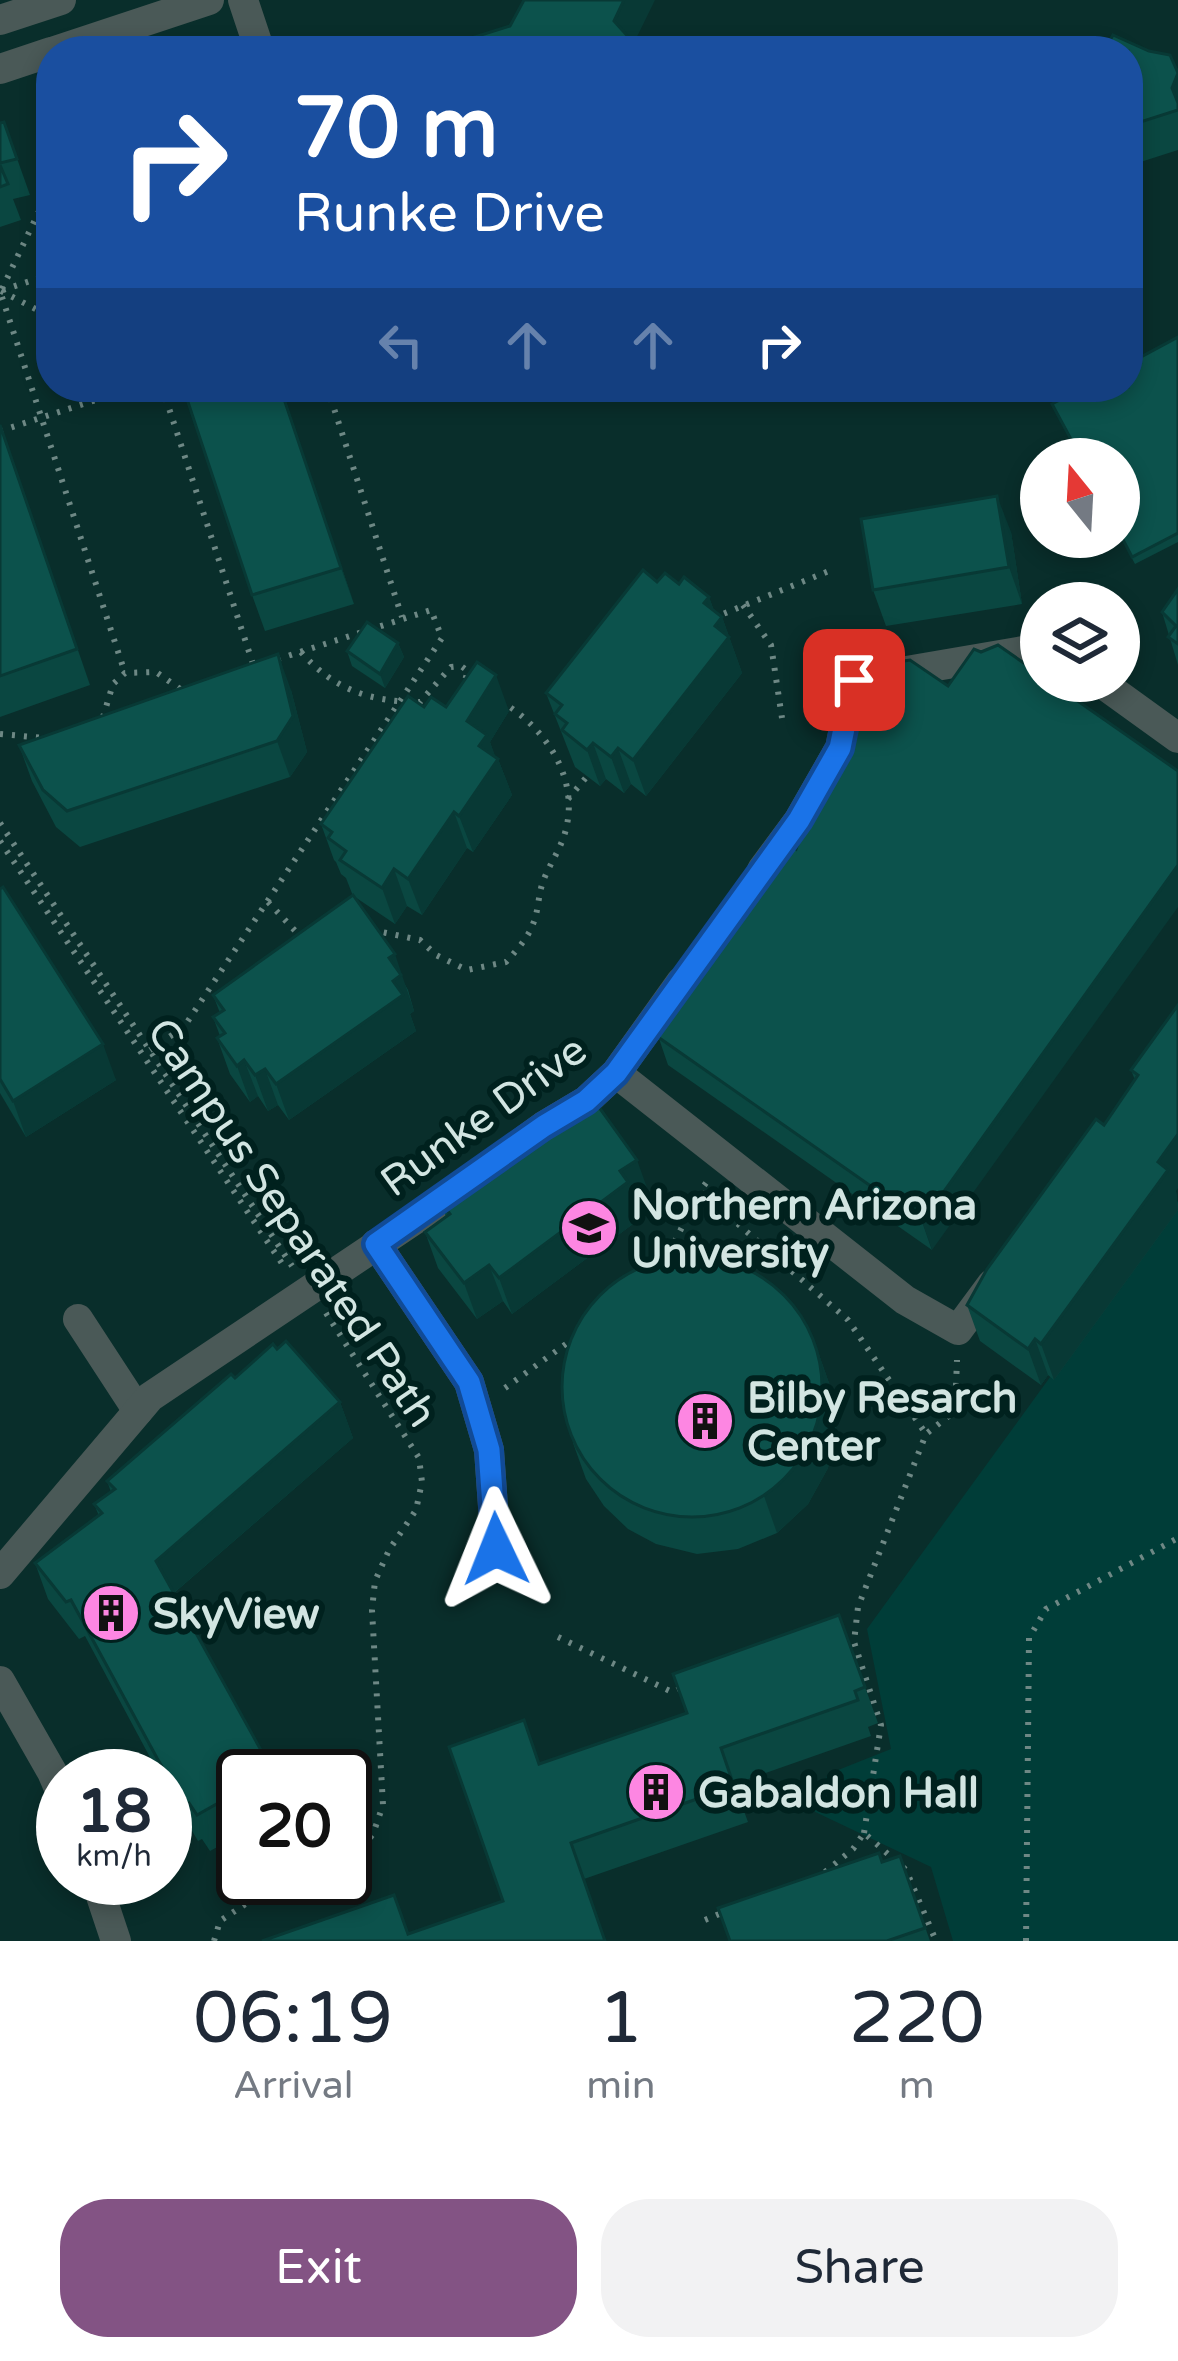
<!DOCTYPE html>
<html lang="en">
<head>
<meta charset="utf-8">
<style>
  body { margin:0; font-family:"Varela Round",sans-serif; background:#f2f2f3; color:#1f2937; height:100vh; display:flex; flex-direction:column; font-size:45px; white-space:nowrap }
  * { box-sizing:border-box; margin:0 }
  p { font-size:39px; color:#747a83 }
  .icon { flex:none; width:66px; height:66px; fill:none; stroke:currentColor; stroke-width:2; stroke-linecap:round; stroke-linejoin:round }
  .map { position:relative; height:1941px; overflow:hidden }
  .details { display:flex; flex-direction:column; background:#fff; flex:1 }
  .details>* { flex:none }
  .banner { position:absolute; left:36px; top:36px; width:1107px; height:366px; border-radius:48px; box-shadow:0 6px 18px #0003; background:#1a4fa0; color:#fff; overflow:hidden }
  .needle { width:78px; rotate:342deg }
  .tools { position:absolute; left:1020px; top:438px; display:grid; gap:24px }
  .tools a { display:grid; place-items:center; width:120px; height:120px; border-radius:50%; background:#fff; box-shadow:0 6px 18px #0003; font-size:60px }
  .speed { position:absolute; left:36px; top:1749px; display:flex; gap:24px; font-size:60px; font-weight:700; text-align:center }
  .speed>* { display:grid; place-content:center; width:156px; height:156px; border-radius:50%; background:#fff; box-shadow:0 6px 18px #0003; line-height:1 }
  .speed small { font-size:30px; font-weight:400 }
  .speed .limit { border:6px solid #111; border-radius:18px; background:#fff; color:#111 }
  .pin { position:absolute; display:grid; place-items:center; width:102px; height:102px; color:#fff; margin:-51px; border-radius:24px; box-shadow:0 6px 18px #0006 }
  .me { position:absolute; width:132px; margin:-66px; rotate:358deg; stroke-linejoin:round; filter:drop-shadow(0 0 9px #0008) }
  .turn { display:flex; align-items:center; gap:42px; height:252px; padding:0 60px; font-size:54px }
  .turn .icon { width:156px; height:156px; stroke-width:2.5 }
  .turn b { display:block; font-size:84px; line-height:102px }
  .lanes { display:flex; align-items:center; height:114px; padding:0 60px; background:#0003; justify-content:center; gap:60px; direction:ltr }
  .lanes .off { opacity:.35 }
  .eta { display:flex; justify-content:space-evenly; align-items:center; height:204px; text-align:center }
  .eta b { font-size:72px; font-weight:600; line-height:84px }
  .action { display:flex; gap:24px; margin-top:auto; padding:24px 60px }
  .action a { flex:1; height:138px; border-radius:48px; background:#835384; color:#fff; font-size:48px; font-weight:600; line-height:138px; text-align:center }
  .action a+a { background:#f2f2f3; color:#1f2937 }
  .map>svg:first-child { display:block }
  .built { fill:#092e2b; fill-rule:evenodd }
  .green { fill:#003d38 }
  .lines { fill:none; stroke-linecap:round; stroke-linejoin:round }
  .path { stroke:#6e8885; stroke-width:6; stroke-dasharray:3 9; stroke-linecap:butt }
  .minor { stroke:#4a5957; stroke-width:30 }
  .wall { fill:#0a4741 }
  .shaded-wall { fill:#083935 }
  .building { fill:#0c524c; stroke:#083935; stroke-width:3 }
  .route-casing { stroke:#114b97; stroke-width:30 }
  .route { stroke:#1a73e8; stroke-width:21 }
  .labels { text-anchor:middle; stroke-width:12; stroke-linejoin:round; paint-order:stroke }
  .street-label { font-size:42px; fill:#d2e5e2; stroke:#00211e }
  .poi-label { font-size:42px; font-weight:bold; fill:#d2e5e2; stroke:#00211e; text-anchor:start }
</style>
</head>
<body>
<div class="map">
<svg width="1178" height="1941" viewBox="0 0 1178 1941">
  <rect width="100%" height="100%" fill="#00211e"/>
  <path class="built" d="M0,0H1178V1941H0ZM51,51H1128V387H51ZM1041,459H1119V537H1041ZM1041,603H1119V681H1041ZM63,1776H165V1878H63ZM243,1776H345V1878H243Z"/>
  <path class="green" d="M1178,1201V1941H953L931,1867L809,1809L828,1774L891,1749L867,1629Z"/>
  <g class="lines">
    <g class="path">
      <path d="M51,274L0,291L125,673"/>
      <path d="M2,289L51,186"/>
      <path d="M1,291L51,317"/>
      <path d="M162,387L254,667"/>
      <path d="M327,387L402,617"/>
      <path d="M0,431L136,387"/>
      <path d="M743,605L771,645L782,718"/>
      <path d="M713,618L834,569"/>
      <path d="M301,652C334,690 371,702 420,702L451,667L461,666L468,671L464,683"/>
      <path d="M103,717L113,684L125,673L156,672L183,691"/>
      <path d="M0,734L44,738"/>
      <path d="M568,799L589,774"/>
      <path d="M0,823L292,1266"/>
      <path d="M0,841L285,1268"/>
      <path d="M268,902L300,936"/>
      <path d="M372,930L420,940L436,955L467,970L506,962C516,951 528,938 533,924C539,910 538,893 544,879C550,864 559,851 564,836C582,781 547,729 502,702"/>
      <path d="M150,1050L184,1027L442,638L431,610L275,660"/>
      <path d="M706,1183L700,1191L848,1320L926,1434"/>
      <path d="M664,1263L700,1191"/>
      <path d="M326,1313L419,1458L422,1482L416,1510L389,1550L375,1581L372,1610L383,1805L373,1834L357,1854L345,1862"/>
      <path d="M505,1388L577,1336"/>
      <path d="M558,1637L672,1692L685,1686"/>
      <path d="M41,1823L62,1877"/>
      <path d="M864,1833L881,1725L854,1642L858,1607L926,1434L955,1411L957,1360"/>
      <path d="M825,1872L853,1849L864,1833L906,1870L936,1941"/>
      <path d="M705,1920L724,1912"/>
      <path d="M214,1941L220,1921L265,1891L296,1878"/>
      <path d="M1026,1941L1029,1638L1046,1609L1178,1538"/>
    </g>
    <g class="minor">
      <path d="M243,0L260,51"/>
      <path d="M0,20L61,0"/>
      <path d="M55,51L209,0"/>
      <path d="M0,69L51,52"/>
      <path d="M1099,681L1178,738"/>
      <path d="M762,870L799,820L840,748L854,680L1041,648"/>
      <path d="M616,1073L905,1300L958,1330L992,1284"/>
      <path d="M376,1244L469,1382L489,1450L496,1549"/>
      <path d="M78,1319L138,1411"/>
      <path d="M0,1574L150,1397L423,1214L544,1126L586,1101L616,1073L681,982"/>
      <path d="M0,1681L52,1772L63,1798"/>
      <path d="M95,1878L116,1941"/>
    </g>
  </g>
  <g class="wall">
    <path d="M1128,51L1178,73V150L1128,166Z"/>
    <path d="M4,122L30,195L13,199L21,220L0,227V123Z"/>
    <path d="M1178,337V542L1135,564L1119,534V459L1078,454L1052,404Z"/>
    <path d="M281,387L354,604L265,631L252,595Z"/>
    <path d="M0,424L90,685L0,717Z"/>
    <path d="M1011,532L1022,604L886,626L873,590Z"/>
    <path d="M657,582L679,584L709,597L714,611L722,617L742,673L646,796L631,784L624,793L606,779L600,786L575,767L546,693Z"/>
    <path d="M1178,589V665L1162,612Z"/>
    <path d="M398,643L404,657L385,688L352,666L347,651Z"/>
    <path d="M291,690L307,752L290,777L80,847L56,827L32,781L19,745Z"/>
    <path d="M424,707H446L509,711L490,742L495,757L498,759L512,795L473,852L467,848L422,915L407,906L395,924L355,897L408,990L414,1011L410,1014L416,1031L289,1120L278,1105L268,1111L258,1096L250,1102L230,1074L217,1038L220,1036L213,1017L220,1013L213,995L353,896L346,878L341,874L336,862L334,860L321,824Z"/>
    <path d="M796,849L932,1250L668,1065L653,1021Z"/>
    <path d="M0,889L116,1080L26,1137L0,1093Z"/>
    <path d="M1178,1005L1176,1191L1178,1210L1054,1380L1048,1375L1041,1385L980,1341L967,1305L1104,1125L1135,1080L1131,1070Z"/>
    <path d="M578,1116L650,1196L636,1206L641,1218L512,1314L503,1301L477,1319L438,1268L425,1232L446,1217L440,1201Z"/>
    <path d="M817,1349L830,1386L836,1427L828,1468L808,1504L777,1533L738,1549L697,1554L656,1544L628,1529L604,1506L586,1479L573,1443Z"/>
    <path d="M235,1378L340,1402L353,1438L174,1593L267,1761L272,1776H243V1833L210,1851L202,1839L198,1841L165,1785V1776H160L85,1636L79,1639L48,1599L35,1563L99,1516L94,1504L111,1492L107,1481Z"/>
    <path d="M839,1615L878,1723L868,1727L871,1736L734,1784L748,1822L584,1879L409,1934L503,1901L540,1764L687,1713Z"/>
    <path d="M900,1856L930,1941H730L882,1862Z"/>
  </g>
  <g class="shaded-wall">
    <path d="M624,0H655L630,51L614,21Z"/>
    <path d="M1178,74V103L1172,88Z"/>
    <path d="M280,387H281L354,604L341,568Z"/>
    <path d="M997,496L1011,532L1022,604L1009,567Z"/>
    <path d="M709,597L718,622L722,617L742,673L646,796L633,760L704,603Z"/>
    <path d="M398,643L404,657L385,688L380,674Z"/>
    <path d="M278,654L291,690L307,752L290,777L277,741Z"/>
    <path d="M496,675L509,711L490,742L497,761L498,759L512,795L473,852L459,816L467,721Z"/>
    <path d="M593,743L606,779L600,786L587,750Z"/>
    <path d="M618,748L631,784L624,793L611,757Z"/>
    <path d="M454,812L467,848L422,915L408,879Z"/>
    <path d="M1178,865V907L932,1250L922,1222Z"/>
    <path d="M394,869L407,906L395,924L382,888Z"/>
    <path d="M395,954L414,1011L410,1014L416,1031L289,1120L276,1084L393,981L389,958Z"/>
    <path d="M103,1044L116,1080L26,1137L13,1101Z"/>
    <path d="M244,1060L258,1096L250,1102L237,1066Z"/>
    <path d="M265,1069L278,1105L268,1111L255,1075Z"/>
    <path d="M1178,1134V1188L1176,1191L1178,1210L1054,1380L1041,1344L1158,1162Z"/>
    <path d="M637,1160L650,1196L636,1206L641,1218L512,1314L499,1278L620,1171Z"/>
    <path d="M489,1265L503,1301L477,1319L464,1283Z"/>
    <path d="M1035,1339L1048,1375L1041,1385L1028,1349Z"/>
    <path d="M817,1349L830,1386L836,1427L828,1468L808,1504L777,1533L764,1496Z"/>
    <path d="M340,1402L353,1438L169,1597L156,1561Z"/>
  </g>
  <g class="building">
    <path d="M524,0H624L614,21L641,51H430L510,26Z"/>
    <path d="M1113,35L1149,51L1170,55L1178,73L1172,88L1178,103V110L1128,126V51H1104Z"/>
    <path d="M4,122L17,159L0,163V123Z"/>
    <path d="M0,165L8,184L0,187Z"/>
    <path d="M1178,337V533L1132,557L1119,532V459H1069L1079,454L1052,404L1084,387H1128V364Z"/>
    <path d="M183,387H280L341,568L252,595Z"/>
    <path d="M0,425L77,649L0,676Z"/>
    <path d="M997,496L1009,567L873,590L861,519Z"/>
    <path d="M643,570L657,582L665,573L679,584L684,577L709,597L704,603L722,617L715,626L729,637L633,760L618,748L611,757L593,743L587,750L562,730L567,723L555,714L562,705L546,693Z"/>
    <path d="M1178,589V644L1168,637L1176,626L1162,612Z"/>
    <path d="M367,622L398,643L380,674L347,651Z"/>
    <path d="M998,645L1041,675V681H1049L1178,771V865L922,1222L658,1037L663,1029L653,1021L780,837L796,849L823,775L904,661L910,660L948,686L974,649L981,652Z"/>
    <path d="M278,654L293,716L277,741L67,811L43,790L19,745Z"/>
    <path d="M477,662L496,675L467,721L487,735L479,746L498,759L459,816L454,812L408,879L394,869L382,888L340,860L346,851L328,838L332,832L321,824L408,696L424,707L431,697L446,707Z"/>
    <path d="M3,887L103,1044L13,1101L0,1079V889Z"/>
    <path d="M353,895L395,954L389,958L401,975L393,981L403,995L276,1084L265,1069L255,1075L244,1060L237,1066L217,1038L225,1033L213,1017L224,1010L213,995Z"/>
    <path d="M1178,1005V1134L1158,1162L1168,1170L1041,1344L1035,1339L1028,1349L967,1305L987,1269L1096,1119L1104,1125L1138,1075L1131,1070Z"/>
    <path d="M596,1103L637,1160L620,1171L628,1182L499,1278L489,1265L464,1283L425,1232L450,1214L440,1201L573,1108L578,1116Z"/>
    <circle cx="692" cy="1387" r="130"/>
    <path d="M286,1341L340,1402L156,1561L267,1761L260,1765L266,1776H243V1789L197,1815L189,1803L185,1805L157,1758L71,1600L66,1602L35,1563L102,1513L94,1504L115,1489L107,1481L231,1374L235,1378L273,1344L277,1349Z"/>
    <path d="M839,1615L865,1687L855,1691L858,1700L721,1748L734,1786L571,1843L605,1941H262L394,1895L408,1934L503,1901L449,1747L524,1720L539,1764L687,1713L673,1674Z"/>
    <path d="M879,1853L882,1862L900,1856L925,1928L887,1941H730L718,1908Z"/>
  </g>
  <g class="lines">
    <g class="route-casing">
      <path id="route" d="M496,1549L489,1450L469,1382L376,1244L544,1126L586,1101L616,1073L799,820L840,748L854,680"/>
    </g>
    <use href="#route" class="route"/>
  </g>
  <defs>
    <g id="university-disc" transform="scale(3)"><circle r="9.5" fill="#fd86e2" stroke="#00211e"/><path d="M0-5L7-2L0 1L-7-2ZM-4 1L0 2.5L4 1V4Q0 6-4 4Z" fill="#111"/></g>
    <g id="building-disc" transform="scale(3)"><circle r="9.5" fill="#fd86e2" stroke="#00211e"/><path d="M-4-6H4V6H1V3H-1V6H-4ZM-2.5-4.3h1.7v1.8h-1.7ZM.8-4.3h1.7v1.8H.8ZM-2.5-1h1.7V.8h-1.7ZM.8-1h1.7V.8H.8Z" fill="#111"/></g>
  </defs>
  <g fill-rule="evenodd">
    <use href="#university-disc" x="589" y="1228"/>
    <use href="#building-disc" x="705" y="1421"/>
    <use href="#building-disc" x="111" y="1613"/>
    <use href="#building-disc" x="656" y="1792"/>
  </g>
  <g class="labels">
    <g class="street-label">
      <text transform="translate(483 1115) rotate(-36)" y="15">Runke Drive</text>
      <text transform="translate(293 1222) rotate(56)" y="15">Campus Separated Path</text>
    </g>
    <g class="poi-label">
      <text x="631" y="1219">Northern Arizona<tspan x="631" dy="48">University</tspan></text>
      <text x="747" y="1412">Bilby Resarch<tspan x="747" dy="48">Center</tspan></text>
      <text x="153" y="1628">SkyView</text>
      <text x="698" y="1807">Gabaldon Hall</text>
    </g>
  </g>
</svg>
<div class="tools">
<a><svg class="needle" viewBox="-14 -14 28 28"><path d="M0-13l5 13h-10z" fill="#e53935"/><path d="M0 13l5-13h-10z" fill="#747a83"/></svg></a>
<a><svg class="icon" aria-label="layers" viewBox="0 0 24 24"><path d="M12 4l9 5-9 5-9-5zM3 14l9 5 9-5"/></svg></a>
</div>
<div class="speed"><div>18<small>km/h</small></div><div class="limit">20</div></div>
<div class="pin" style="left:854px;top:680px;background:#d93025"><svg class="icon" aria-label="arrive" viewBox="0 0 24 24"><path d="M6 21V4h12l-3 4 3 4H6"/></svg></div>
<svg class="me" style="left:496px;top:1549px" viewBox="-20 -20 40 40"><path d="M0-17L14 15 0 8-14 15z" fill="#1a73e8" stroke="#fff" stroke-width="4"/></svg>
<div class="banner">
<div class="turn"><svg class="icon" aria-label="right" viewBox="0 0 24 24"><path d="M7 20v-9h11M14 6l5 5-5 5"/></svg><div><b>70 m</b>Runke Drive</div></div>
<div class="lanes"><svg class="icon off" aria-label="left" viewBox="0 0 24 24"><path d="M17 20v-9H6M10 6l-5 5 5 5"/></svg><svg class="icon off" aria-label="ahead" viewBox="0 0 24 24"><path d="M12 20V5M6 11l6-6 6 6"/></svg><svg class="icon off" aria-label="ahead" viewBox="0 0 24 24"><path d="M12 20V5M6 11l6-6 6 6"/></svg><svg class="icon" aria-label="right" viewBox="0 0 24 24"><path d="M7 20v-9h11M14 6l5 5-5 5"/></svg></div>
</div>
</div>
<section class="details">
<div class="eta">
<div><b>06:19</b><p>Arrival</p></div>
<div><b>1</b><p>min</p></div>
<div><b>220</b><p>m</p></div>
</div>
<div class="action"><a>Exit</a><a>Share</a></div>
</section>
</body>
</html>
